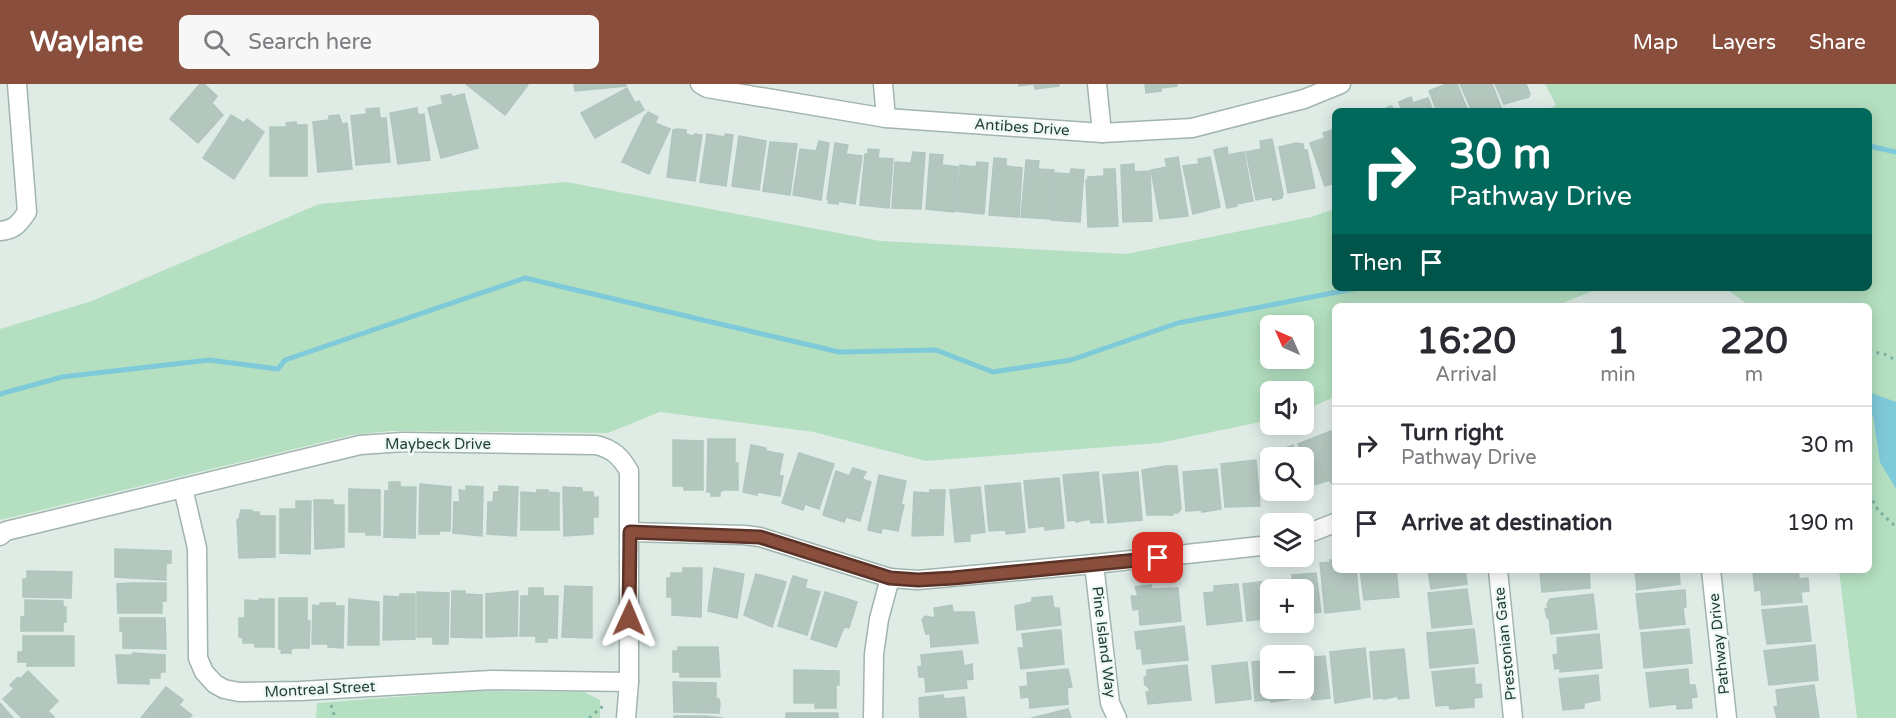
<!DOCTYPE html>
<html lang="en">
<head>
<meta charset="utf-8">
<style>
  body { margin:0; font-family:"Varela Round",sans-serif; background:#f7f7f7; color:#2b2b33; height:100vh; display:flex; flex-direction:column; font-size:22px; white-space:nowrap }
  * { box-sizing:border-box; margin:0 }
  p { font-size:20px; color:#7c7c81 }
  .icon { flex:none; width:33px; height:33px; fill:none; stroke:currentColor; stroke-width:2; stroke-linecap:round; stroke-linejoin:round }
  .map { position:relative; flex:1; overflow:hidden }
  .side { position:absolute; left:1332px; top:219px; width:540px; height:270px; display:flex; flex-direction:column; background:#fff; border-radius:9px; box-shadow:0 3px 15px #0003 }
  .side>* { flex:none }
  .top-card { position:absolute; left:1332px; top:24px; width:540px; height:183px; border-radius:9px; box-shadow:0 3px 15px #0003; background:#00695c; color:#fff; overflow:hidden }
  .needle { width:39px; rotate:315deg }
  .controls { position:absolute; left:1260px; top:231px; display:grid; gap:12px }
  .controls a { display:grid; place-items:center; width:54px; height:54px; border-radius:9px; background:#fff; box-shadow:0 3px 15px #0003; font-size:30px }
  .pin { position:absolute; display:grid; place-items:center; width:51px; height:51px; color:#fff; margin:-26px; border-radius:12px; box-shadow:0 3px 9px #0006 }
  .me { position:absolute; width:66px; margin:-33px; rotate:1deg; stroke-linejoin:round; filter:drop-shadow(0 0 4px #0008) }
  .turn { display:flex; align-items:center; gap:21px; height:126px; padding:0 18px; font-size:27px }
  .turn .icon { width:78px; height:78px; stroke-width:2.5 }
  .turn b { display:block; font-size:42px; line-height:51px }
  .then { display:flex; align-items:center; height:57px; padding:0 18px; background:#0003; gap:12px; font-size:22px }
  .eta { display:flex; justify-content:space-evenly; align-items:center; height:102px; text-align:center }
  .eta b { font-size:36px; font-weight:700; line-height:42px }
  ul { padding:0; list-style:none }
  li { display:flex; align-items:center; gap:18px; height:78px; padding:0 18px; border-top:2px solid #e1e1e2 }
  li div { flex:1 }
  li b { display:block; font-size:22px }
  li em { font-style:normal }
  header { display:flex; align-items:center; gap:36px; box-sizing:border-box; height:84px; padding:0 30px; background:#8a4e3d; color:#fff }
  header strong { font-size:28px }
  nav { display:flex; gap:33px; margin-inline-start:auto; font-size:21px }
  .search { width:420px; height:54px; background:#f7f7f7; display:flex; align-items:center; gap:15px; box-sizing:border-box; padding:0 21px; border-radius:9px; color:#7c7c81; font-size:22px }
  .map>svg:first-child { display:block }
  .green { fill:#b4e0c1; fill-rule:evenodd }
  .water { fill:#7fcad9 }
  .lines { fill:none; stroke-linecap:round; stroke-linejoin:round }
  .stream { stroke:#7fcad9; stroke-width:5 }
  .building { fill:#b4c7bf; stroke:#b0c6bd; stroke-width:1.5 }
  .minor-casing { stroke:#a1b4ae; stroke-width:21 }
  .path { stroke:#7bb4a2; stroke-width:3; stroke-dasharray:3 4.5; stroke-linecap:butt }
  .minor { stroke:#fff; stroke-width:18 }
  .route-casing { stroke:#5a3328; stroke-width:15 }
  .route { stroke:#8a4e3d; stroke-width:10 }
  .labels { text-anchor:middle; stroke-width:5; stroke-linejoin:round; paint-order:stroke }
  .street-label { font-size:15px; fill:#1e3e36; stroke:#eff8f4 }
</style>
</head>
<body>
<header>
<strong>Waylane</strong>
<div class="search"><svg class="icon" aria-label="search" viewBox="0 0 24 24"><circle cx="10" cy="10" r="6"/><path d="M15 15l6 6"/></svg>Search here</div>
<nav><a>Map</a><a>Layers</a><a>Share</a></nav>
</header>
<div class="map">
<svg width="1896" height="634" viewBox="0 0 1896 634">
  <rect width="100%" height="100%" fill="#dfece6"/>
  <g class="green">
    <path d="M1545,0H1896V634H1857L1839,486H1869V222H1750L1725,204H1869V27H1546L1556,21Z"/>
    <path d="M566,98L881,157L1126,170L1311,133L1335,125V204H1599L1556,222H1335V313L1304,326V308H1270V336L1159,359L926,377L814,348L660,328L608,349L391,347L352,351L0,436V245L92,217L319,120ZM1270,242H1304V274H1270Z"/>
    <path d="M475,607L584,608L600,616V634H316L317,619Z"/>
  </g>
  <path class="water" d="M1869,308L1896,318V405L1880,378L1873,332L1869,329Z"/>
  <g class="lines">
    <g class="stream">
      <path d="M1869,62L1896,68"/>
      <path d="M0,310L62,293L209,276L278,285L285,276L525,194L839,268L936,266L993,288L1071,276L1178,239L1358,204"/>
    </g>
  </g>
  <g class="building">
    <path d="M200,0H204L217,12L212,19L223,31L198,59L170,35Z"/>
    <path d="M466,0H527L528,1L505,31Z"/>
    <path d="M574,0H626V2L575,7Z"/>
    <path d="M1019,0H1059V2L1035,5L1034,0L1019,2Z"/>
    <path d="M1145,0H1177V2L1161,4V7L1146,9Z"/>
    <path d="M1446,0H1457L1468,27H1437L1429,7Z"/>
    <path d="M1460,0H1492L1502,26L1472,27Z"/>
    <path d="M1495,0H1526L1530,10H1528L1529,13L1504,20Z"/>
    <path d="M627,4L635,19L639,17L644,26L595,54L581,29Z"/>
    <path d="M451,10L452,13L464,10L478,64L441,74L428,24L443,20L441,12Z"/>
    <path d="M1411,13L1413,19L1428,14L1433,27H1402L1399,18Z"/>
    <path d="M1391,22L1396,27H1384L1386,24Z"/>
    <path d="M379,24L380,34H386L390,78L356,81L351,32L367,30L366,25Z"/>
    <path d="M417,24L418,31L424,30L430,76L398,80L390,29Z"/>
    <path d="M648,28L658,33L655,39L670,45L649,90L622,78L645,31L646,32Z"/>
    <path d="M231,31L244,39L247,35L264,48L234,95L203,74Z"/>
    <path d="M339,31L342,40L347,39L352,85L318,88L313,38L329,36V32Z"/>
    <path d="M296,38V41H307V92H270V43H287L286,39Z"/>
    <path d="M677,45L686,46V50L693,52L695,50L702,51L695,97L667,93L673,46Z"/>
    <path d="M1335,45V99L1325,102L1310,59L1325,54L1323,49Z"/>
    <path d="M707,50L725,53V50L733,51L726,102L700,98Z"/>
    <path d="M739,52L766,57L759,106L732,102Z"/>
    <path d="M1272,55L1283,110L1282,114L1273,116L1272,113L1256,116L1246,68L1261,65L1260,57Z"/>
    <path d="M819,57L829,59L821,116L793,111L800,65L816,67Z"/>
    <path d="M770,58L797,60L790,111L763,107Z"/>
    <path d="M835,59L848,61L846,70L862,72L855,120L838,117V120L828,119L829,115H827Z"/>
    <path d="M1296,59L1303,60L1304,66H1307L1315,104L1288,109L1279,63Z"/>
    <path d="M1227,63L1228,71L1244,68L1253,117L1236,120L1237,122L1227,124L1214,66Z"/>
    <path d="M868,65L879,66L878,74L893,75L889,124L860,121L865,70H868Z"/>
    <path d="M913,68L925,69L921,125L892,124L895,78L911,79Z"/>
    <path d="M930,70L943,71L942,81L958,83L954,128L926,125Z"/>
    <path d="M1178,73L1188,132L1160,135L1151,86L1167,83L1165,75Z"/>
    <path d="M1210,73L1220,123L1193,130L1183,82L1199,80L1198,75Z"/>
    <path d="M994,74L1006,75V82L1022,84L1019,133L989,131Z"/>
    <path d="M1026,76L1039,77L1038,85L1054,86L1050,135L1021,133Z"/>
    <path d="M977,78L988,79L984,130L955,127L960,81L976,83Z"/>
    <path d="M1134,80V88L1150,87L1152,137L1123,138L1121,81Z"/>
    <path d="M1071,85L1084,86L1080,138L1051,136L1055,89L1070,90Z"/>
    <path d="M1104,85H1115L1118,142L1088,143L1086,96H1088V93L1104,92Z"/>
    <path d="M1331,347L1335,358V397L1331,399L1330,396L1314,401L1298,360Z"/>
    <path d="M708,355H735V379H738V406H723L720,408V412H711V408H707Z"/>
    <path d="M673,356L703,357V406H684V402H673Z"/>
    <path d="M751,361L766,364V367L783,370L779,391L783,392L780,412L757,408V411L743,408Z"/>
    <path d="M1293,361L1298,374H1270V400L1260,374Z"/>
    <path d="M799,369L834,380L819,425L805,420L803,426L782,419Z"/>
    <path d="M1256,376L1260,422L1225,423L1221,380Z"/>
    <path d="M1166,382H1177L1181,425L1178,429H1172L1173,431H1147L1142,386Z"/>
    <path d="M853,384L866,388L862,395L871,398L860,437L846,433L844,438L823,431L836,387L849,392Z"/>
    <path d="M1217,385L1221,425L1202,428V426L1186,427L1183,388Z"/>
    <path d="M1098,388L1103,438L1091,439L1090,435L1076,438V436L1068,437L1063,391Z"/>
    <path d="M1138,388L1142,436L1108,439L1103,391Z"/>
    <path d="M1304,388L1307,399V405L1304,407H1300L1301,409L1292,413L1291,411L1277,416L1273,406H1304Z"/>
    <path d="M879,391L906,397L901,420L904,421L898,447L882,444L881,449L868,446Z"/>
    <path d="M1059,394L1064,444L1045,446V442L1029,444L1024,397Z"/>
    <path d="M389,398H400V403H416L415,454L384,453L385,407H389Z"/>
    <path d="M1020,399L1025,448L1006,450V446L989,447L985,402Z"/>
    <path d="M420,400L451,403L450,447H439V450H419Z"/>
    <path d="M466,402L483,403L482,452L453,449L454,418H460L459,406L466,407Z"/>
    <path d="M499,402L518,403L516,452L487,450L488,418H493L494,408H499Z"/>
    <path d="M563,403L582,404V408H593L594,414L598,413V433H593V450L564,452Z"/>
    <path d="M980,403L985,448L970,450V457L955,458L950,406Z"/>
    <path d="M349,405L380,406V451H366V448H349Z"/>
    <path d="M537,406H548V408L559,409V446H521V408L537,409Z"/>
    <path d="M930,406H945L943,451L912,452L914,408L930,409Z"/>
    <path d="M314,416H333V421H344V463L315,465Z"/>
    <path d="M296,417H311L310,470L280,469V425H296Z"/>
    <path d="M241,426H252V428H259V432H275V473L239,474L237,436L239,435Z"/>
    <path d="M115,465L171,467V479L166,480V496L115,493Z"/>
    <path d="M1330,476H1335V486H1356L1360,525L1325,529L1320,479L1331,478Z"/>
    <path d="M683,484H702L701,533L672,531V513H667V494H671V489H683Z"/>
    <path d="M714,484L744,490L737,534L708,527Z"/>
    <path d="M1360,486H1396L1399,513L1364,516Z"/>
    <path d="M1428,486H1465L1467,500L1431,505Z"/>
    <path d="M1540,486H1589L1590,504L1542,508Z"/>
    <path d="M1635,486H1679L1680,500L1637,506Z"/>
    <path d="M1776,486H1798L1799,495L1808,494L1809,507L1801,508L1802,518L1762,521L1761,506L1755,507L1753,488Z"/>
    <path d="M27,487L72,488L71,514L23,513V495H27Z"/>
    <path d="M1316,489L1321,528L1304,530V506H1283V497L1292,496V491Z"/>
    <path d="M756,490L786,498L772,543L744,531Z"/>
    <path d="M793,492L807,496L805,504L820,508L807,551L778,542Z"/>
    <path d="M1277,496L1278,506H1270V534L1247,537L1243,500Z"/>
    <path d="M133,499H166V517H162V529H118L117,500Z"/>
    <path d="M1238,500L1242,537L1207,541L1204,509L1214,508V502Z"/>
    <path d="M1151,501L1152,505L1178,504L1181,537L1140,541L1139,525L1133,526L1131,512H1138L1135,503Z"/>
    <path d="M565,502L592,503V554L562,553Z"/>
    <path d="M529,504H543V512H558L557,554H547V558H536V552H520L521,512H529Z"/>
    <path d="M1467,505L1472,540L1432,544L1428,509Z"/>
    <path d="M1685,506L1686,523L1683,524L1685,540L1640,545L1636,510Z"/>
    <path d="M452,507H465V510L482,511V554L451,553Z"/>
    <path d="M518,507L517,552L486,553V510Z"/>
    <path d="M417,508L449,509L448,560H433V553H417Z"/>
    <path d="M825,508L857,518L849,544L844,543L836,563L811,555Z"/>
    <path d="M400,510H415V555L383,556L384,512L400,513Z"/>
    <path d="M1593,510L1597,545L1551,550L1549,534H1547L1545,525L1548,524L1547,520L1550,515Z"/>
    <path d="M1052,512L1054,524H1059L1061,541L1017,546L1015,522L1032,518V514Z"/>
    <path d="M279,514H307V537H310L309,564H294L291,565V569H281L282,565H279Z"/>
    <path d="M259,515H274V563H255V559H243V554L239,553V534H245V516L259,517Z"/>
    <path d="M349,515L379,518V561H348Z"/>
    <path d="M25,516L63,517V523H66V538H63V547H21V533L25,532Z"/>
    <path d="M320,519H335V522H344L343,564L328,563V560H312L313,521L320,522Z"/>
    <path d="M952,521L953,528H974L978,559L931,563L930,550H926L922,536L925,532L935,534L934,524Z"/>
    <path d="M1807,522L1811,557L1767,560L1762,526Z"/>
    <path d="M120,534H165L166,565L123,564V547H120Z"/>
    <path d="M1184,542L1188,576L1143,580L1141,564L1137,565L1135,548Z"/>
    <path d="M1474,545L1478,579L1430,584L1427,549Z"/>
    <path d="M1689,545L1692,579L1644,584L1641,549Z"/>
    <path d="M1056,546H1061L1064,580L1021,585L1018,564H1024L1022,550Z"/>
    <path d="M1599,550L1602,584L1560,588V584L1555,585L1553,571L1558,570L1557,554Z"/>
    <path d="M23,552H74V582H27V578H18V568H23Z"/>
    <path d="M1815,561L1818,596L1769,601L1764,567Z"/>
    <path d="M678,563H718L720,593H680V588H673V567H678Z"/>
    <path d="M1365,564L1370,613L1335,619L1330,568Z"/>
    <path d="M1404,565L1409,614L1398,615V612L1384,615V614L1374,615L1370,568Z"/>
    <path d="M962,567L964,582L972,580L973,595L966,596L967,604L926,608L925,593H919L918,583L922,582L921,571Z"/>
    <path d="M133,569L165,571V588H160V594H149V600L118,599L116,571H133Z"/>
    <path d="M1325,572L1330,614L1312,616L1311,611L1295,613L1294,604H1304V574Z"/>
    <path d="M1270,576V604H1289L1290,615L1271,618V616L1255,617L1252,578Z"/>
    <path d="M1247,578L1251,615L1216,619L1212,582Z"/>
    <path d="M1187,581L1191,616L1148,620L1146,608H1149V604L1145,601L1144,594L1147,591V586Z"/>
    <path d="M1474,584L1475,601L1481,600L1482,613L1474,614V623L1450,625L1449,621L1436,622L1432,588Z"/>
    <path d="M1068,585L1072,603L1067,604L1068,620L1030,624L1029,613L1021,614L1020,603L1028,602L1027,589Z"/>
    <path d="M1688,585L1689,601H1695L1697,613L1691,614L1692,624L1677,625V620L1650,623L1646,589Z"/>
    <path d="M794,586L839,587V601H836V624H815V619H794Z"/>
    <path d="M28,587L58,617L48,627L54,633L52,634H22L3,615L14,605L10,601L18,593L20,595Z"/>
    <path d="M1598,591L1600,616L1584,619V624L1563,626L1559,595Z"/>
    <path d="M673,598L716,599V615H719L720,619L719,629L674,628Z"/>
    <path d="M1814,601L1819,634H1777L1774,623L1778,622L1776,606Z"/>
    <path d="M166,603L183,616L179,621L192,631L189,634H141Z"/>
    <path d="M943,611L944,615L964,613L966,634H920L919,614Z"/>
    <path d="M0,619L13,634H0Z"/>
    <path d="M1068,625L1071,634H1031H1032Z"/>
    <rect x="786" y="629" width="52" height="5"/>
    <path d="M674,632H706L723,634H674Z"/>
  </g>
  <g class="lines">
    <g class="minor-casing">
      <g id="minor">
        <path d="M700,0L707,4L886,34L1102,49L1192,44L1304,15L1341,0"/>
        <path d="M883,0L886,34"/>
        <path d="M1097,0L1102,49"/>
        <path d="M0,147C14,146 19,140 27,128L17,0"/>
        <path d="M183,404L197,464L198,574L204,588L215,600L224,605L239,608L300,607L491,596L629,598"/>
        <path d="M630,448L744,451L760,453L890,494L918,496L1094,480L1270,461"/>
        <path d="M1304,451L1335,439"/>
        <path d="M0,452L6,447L360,361L403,358L596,361C613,365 621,373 629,387V598L626,634"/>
        <path d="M1094,480L1110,619L1117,634"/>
        <path d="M1498,486L1513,634"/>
        <path d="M1711,486L1727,634"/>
        <path d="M873,634L874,570L879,535L890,494"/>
      </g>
    </g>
    <g class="path">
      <path d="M1869,267L1884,270L1896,276"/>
      <path d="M1869,410L1878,426L1896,443"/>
      <path d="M331,621L335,634"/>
      <path d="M589,634L603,622"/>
    </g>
    <use href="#minor" class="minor"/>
  </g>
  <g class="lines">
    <g class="route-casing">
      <path id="route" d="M629,534L630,448L760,453L890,494L918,496L953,494L1158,474"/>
    </g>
    <use href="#route" class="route"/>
  </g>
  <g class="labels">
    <g class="street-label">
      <text transform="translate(1022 43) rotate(4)" y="5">Antibes Drive</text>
      <text x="438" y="365">Maybeck Drive</text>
      <text transform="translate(1104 558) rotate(83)" y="5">Pine Island Way</text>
      <text transform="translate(1505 560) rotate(-96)" y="5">Prestonian Gate</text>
      <text transform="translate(1719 560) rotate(-96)" y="5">Pathway Drive</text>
      <text transform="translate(320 605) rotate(-3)" y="5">Montreal Street</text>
    </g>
  </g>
</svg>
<div class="controls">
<a><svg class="needle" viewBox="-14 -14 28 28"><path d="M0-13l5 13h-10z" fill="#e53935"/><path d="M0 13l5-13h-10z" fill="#7c7c81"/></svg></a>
<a><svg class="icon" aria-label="sound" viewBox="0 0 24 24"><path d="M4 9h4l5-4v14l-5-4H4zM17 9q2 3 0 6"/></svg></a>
<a><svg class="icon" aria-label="search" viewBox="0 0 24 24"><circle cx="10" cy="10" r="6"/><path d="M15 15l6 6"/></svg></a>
<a><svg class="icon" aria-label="layers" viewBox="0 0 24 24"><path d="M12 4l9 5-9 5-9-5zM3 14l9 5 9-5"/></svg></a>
<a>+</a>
<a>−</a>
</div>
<div class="pin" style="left:1158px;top:474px;background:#d93025"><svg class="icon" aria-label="arrive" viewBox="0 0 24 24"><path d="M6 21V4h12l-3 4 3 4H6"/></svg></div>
<svg class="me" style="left:629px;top:534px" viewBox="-20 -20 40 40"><path d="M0-17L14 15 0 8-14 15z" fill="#8a4e3d" stroke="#fff" stroke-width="4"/></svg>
<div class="top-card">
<div class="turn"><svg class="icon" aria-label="right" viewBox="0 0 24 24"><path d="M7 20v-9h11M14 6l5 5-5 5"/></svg><div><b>30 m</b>Pathway Drive</div></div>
<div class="then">Then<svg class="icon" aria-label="arrive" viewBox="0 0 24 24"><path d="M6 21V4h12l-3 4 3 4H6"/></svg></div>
</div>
<section class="side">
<div class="eta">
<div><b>16:20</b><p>Arrival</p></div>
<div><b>1</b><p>min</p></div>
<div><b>220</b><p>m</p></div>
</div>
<ul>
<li><svg class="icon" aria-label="right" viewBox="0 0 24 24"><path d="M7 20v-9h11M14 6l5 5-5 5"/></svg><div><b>Turn right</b><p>Pathway Drive</p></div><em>30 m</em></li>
<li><svg class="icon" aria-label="arrive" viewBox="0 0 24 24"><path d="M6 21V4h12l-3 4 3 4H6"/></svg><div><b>Arrive at destination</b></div><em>190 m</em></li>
</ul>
</section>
</div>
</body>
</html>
